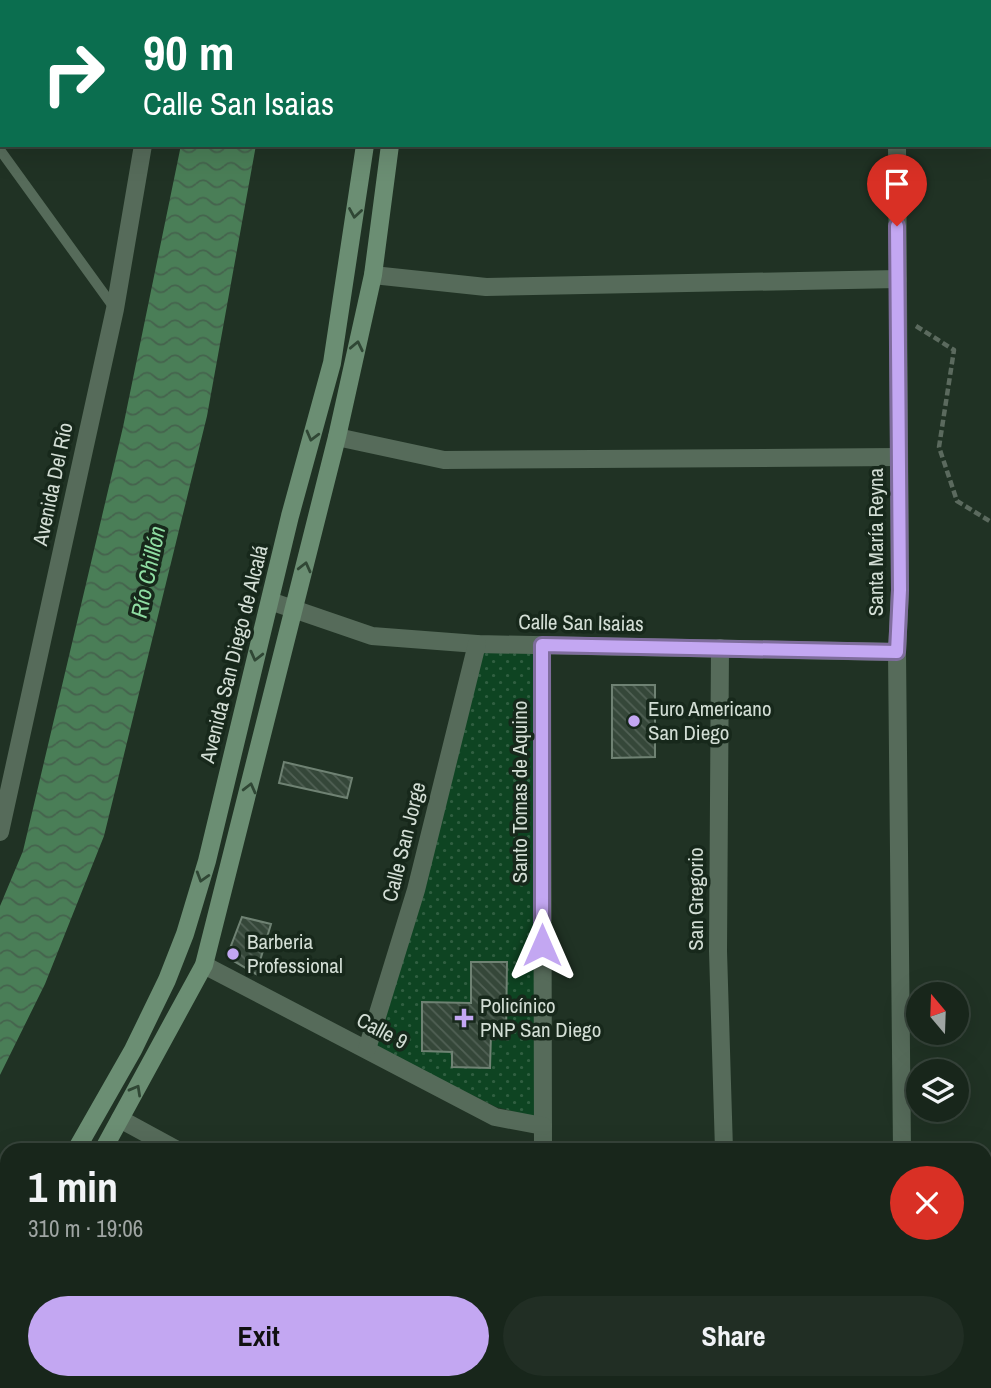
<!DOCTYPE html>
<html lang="en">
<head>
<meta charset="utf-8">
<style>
  body { margin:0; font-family:"Archivo Narrow",sans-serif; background:#212e24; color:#f1f3f6; height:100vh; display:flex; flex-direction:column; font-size:26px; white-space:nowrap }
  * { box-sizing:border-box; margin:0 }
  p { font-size:23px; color:#9fa5a3 }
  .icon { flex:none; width:38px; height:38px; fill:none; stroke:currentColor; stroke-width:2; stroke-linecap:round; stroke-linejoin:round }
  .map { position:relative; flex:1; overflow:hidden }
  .drawer { position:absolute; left:0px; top:1143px; width:992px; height:247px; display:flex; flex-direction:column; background:#18261b; border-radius:21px 21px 0 0; box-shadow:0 7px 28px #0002,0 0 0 2px #36433a }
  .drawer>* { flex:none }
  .guide { position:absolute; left:0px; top:0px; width:992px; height:147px; box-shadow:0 7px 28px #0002,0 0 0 2px #36433a; background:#0b6e4f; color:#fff; overflow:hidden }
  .needle { width:46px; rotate:341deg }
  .buttons { position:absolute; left:906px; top:982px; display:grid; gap:14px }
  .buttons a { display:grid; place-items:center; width:63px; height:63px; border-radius:50%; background:#18261b; box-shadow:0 7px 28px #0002,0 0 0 2px #36433a; font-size:35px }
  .pin { position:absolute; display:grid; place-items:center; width:60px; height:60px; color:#fff; margin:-72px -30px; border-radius:50% 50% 50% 0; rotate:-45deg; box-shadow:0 0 7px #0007 }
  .pin .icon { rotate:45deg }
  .me { position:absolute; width:77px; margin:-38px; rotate:0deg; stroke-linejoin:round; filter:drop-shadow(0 0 5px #0008) }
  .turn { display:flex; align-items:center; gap:24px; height:147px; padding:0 28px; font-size:32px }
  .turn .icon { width:91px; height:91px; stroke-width:2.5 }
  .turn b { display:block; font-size:49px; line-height:60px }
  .round { display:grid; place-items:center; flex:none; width:74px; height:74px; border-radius:37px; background:#212e24 }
  .summary { display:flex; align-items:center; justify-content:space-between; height:119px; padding:0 28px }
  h1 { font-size:42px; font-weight:700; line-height:52px }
  .action { display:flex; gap:14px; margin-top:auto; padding:14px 28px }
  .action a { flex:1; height:80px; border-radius:42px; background:#c3a7f2; color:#111; font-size:28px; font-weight:700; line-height:80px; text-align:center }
  .action a+a { background:#212e24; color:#f1f3f6 }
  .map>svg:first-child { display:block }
  .grass { fill:url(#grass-dots) }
  .water { fill:url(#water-waves) }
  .building { fill:url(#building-back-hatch); stroke:#6f8273; stroke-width:2 }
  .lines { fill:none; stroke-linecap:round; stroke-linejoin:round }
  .path { stroke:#5b6a5e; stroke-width:4.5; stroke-dasharray:7 3.5; stroke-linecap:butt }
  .lane { stroke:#566b5a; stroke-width:10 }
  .street { stroke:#566b5a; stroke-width:18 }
  .secondary { stroke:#6b8e73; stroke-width:18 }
  .oneway { stroke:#304735 }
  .route-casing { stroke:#7f6d9d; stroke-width:18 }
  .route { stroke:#c3a7f2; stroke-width:12 }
  .poi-dot { fill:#c3a7f2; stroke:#17281b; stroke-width:2.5 }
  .labels { text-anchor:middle; stroke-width:7; stroke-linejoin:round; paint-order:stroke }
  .street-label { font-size:21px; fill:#d3ded5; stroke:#17281b }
  .poi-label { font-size:21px; fill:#d3ded5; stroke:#17281b; text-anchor:start }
  .water-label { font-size:23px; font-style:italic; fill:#8fdda2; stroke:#17281b }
</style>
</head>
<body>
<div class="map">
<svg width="991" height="1388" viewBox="0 0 991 1388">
  <defs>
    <pattern id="grass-dots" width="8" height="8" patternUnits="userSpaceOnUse" patternTransform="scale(1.75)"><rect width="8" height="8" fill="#0e4422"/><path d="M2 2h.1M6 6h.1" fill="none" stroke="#305f41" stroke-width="1.8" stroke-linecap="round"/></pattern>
    <pattern id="water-waves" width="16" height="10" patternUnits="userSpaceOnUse" patternTransform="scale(1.75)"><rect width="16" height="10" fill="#4a7e57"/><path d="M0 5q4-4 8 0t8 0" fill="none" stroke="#45634d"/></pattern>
    <pattern id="building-back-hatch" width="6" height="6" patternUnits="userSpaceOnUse" patternTransform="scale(1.75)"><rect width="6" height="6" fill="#354739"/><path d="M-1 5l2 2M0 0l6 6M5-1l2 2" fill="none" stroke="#516155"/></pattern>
  </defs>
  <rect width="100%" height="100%" fill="#203224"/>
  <g class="grass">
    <path d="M481,652L535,653V1117L496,1107L376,1047Z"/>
    <path d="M563,1383V1382L903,1383V1388H563Z"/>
  </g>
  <path class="water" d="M181,145H256L207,416L104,836L45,984L0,1075V906L23,851L123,427Z"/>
  <g class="building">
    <path d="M612,685H655V757L612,758Z"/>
    <path d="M284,762L352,778L347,798L279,783Z"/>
    <path d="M242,917L271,924L256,974L232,960L229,951Z"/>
    <path d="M471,962H507L506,1035L491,1034L490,1068L452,1067V1052L422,1051V1002L471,1003Z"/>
  </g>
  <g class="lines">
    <g class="path">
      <path d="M916,326L954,350L939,447L957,501L991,522"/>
      <path d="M985,1315H991"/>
      <path d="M563,1384L901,1385"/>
    </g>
    <path class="lane" d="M0,150L115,309"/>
    <g class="street">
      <path d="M168,2V0"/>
      <path d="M898,2V0"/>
      <path d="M897,145L900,590L897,652L902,1150"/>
      <path d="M373,275L486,287L898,279"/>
      <path d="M337,437L444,460L899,457"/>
      <path d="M270,601L372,636L477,644L897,652"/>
      <path d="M542,645L543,1150"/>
      <path d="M720,648L718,951L724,1150"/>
      <path d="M0,832L115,309L143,145"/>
      <path d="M204,965L495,1117L543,1126"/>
      <path d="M367,1049L416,890L477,644"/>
      <path d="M120,1119L177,1150"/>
      <path d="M218,1382L228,1388"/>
      <path d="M545,1388V1382"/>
    </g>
    <g class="secondary">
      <path d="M386,2V0"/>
      <path d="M410,2V0"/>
      <path d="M76,1150L133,1050L167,980L185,934L207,861L290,516L332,363L365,145"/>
      <path d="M103,1150L204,965L337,437L373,275L390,145"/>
      <path d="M0,1284L7,1271"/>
      <path d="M0,1334L7,1322"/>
    </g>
  </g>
  <defs><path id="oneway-chevron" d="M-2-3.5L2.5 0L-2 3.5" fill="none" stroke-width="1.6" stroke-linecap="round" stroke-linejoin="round" transform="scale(1.75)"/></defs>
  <g class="oneway">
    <use href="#oneway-chevron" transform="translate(355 213) rotate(99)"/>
    <use href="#oneway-chevron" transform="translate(357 346) rotate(-78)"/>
    <use href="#oneway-chevron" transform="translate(312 436) rotate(105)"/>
    <use href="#oneway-chevron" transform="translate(305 567) rotate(-76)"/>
    <use href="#oneway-chevron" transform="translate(256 656) rotate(104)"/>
    <use href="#oneway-chevron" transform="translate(250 788) rotate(-76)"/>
    <use href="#oneway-chevron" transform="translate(202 877) rotate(107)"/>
    <use href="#oneway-chevron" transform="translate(136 1090) rotate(-61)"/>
  </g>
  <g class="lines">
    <g class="route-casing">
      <path id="route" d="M542,945V645L897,652L900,590L897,226"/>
    </g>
    <use href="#route" class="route"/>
  </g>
  <g class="poi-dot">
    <circle cx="634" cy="721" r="7"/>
    <circle cx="233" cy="954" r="7"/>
    <path d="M460.5 1007.5h7v7h7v7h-7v7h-7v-7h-7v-7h7z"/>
  </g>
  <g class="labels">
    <g class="street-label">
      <text transform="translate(53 484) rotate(-78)" y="7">Avenida Del Río</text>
      <text transform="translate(876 542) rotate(-90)" y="7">Santa María Reyna</text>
      <text transform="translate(581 623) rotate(1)" y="7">Calle San Isaias</text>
      <text transform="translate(234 654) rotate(-76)" y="7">Avenida San Diego de Alcalá</text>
      <text transform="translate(520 792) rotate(-90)" y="7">Santo Tomas de Aquino</text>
      <text transform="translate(404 842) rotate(-76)" y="7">Calle San Jorge</text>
      <text transform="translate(696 899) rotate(-90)" y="7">San Gregorio</text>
      <text transform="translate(382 1031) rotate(28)" y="7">Calle 9</text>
    </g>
    <g class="poi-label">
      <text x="648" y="716">Euro Americano<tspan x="648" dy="24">San Diego</tspan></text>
      <text x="247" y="949">Barberia<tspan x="247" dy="24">Professional</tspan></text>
      <text x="480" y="1013">Policínico<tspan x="480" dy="24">PNP San Diego</tspan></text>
    </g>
    <g class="water-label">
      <text transform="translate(148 572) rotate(-78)" y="8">Río Chillón</text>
    </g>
  </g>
</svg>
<div class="buttons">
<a><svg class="needle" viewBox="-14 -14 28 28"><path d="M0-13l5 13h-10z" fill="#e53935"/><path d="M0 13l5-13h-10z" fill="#9fa5a3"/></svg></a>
<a><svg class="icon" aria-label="layers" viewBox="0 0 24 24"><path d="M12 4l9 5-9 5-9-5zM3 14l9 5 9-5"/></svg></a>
</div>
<div class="pin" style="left:897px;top:226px;background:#d93025"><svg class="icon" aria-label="arrive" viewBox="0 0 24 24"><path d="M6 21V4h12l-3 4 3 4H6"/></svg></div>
<svg class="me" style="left:542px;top:945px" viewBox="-20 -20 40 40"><path d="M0-17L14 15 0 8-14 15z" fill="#c3a7f2" stroke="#fff" stroke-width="4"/></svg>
<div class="guide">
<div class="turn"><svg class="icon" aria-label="right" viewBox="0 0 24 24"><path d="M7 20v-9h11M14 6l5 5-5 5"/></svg><div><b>90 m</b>Calle San Isaias</div></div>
</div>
<section class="drawer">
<div class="summary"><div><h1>1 min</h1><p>310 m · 19:06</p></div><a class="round" style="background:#d93025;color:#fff"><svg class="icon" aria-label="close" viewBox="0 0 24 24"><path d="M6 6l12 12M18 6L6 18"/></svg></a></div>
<div class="action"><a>Exit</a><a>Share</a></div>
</section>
</div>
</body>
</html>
